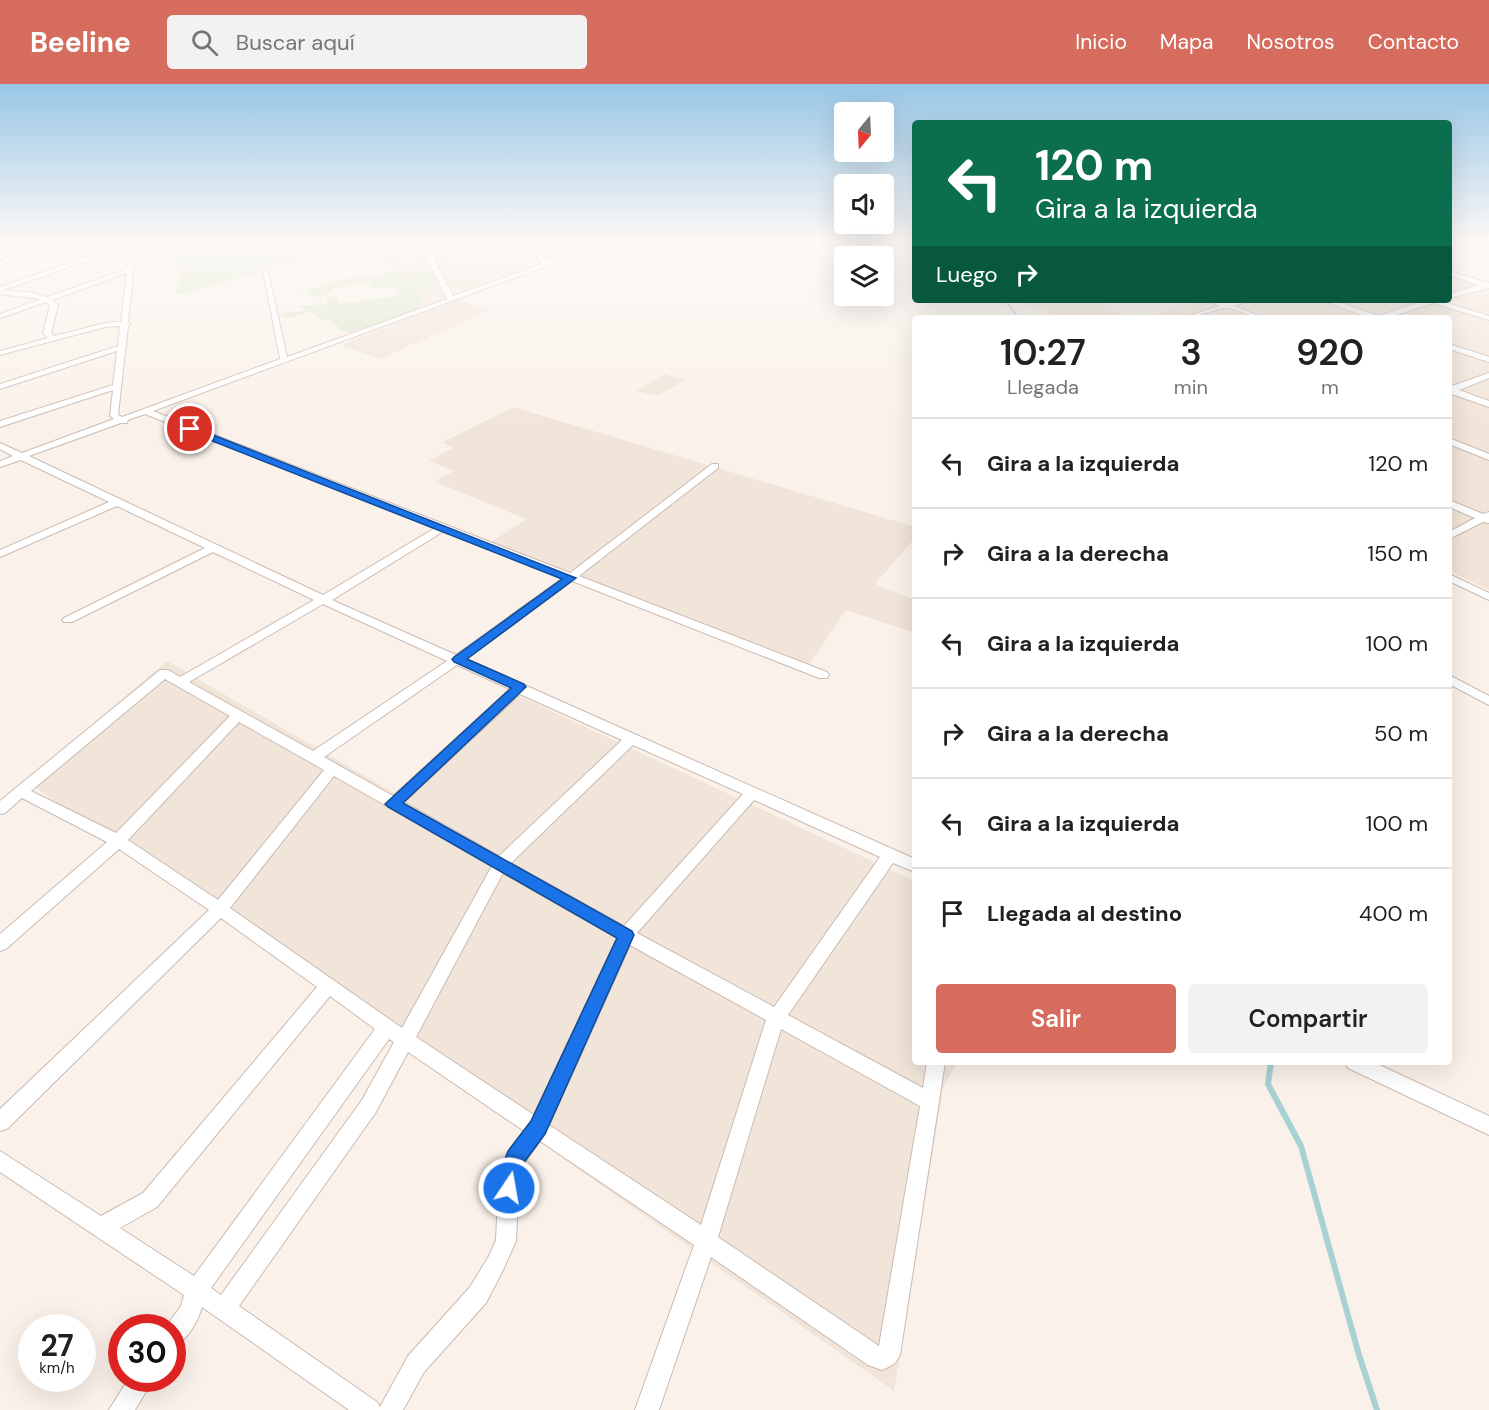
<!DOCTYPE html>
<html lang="es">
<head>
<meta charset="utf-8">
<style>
  body { margin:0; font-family:"DM Sans",sans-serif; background:#f2f2f2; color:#202124; height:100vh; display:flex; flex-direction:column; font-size:22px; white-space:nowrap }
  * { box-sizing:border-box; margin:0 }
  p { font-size:20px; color:#757577 }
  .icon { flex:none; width:33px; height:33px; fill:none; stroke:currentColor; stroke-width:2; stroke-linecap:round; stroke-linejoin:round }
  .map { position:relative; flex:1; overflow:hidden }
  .drawer { position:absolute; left:912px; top:231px; width:540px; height:750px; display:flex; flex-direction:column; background:#fff; border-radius:6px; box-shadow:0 6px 24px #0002 }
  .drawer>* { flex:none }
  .banner { position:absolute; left:912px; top:36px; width:540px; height:183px; border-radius:6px; box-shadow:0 6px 24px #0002; background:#0b6e4f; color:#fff; overflow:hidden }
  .needle { width:39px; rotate:198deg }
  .tools { position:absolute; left:834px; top:18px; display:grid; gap:12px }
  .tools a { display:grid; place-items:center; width:60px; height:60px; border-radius:6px; background:#fff; box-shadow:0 6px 24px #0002; font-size:30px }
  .speed { position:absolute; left:18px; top:1230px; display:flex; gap:12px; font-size:30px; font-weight:700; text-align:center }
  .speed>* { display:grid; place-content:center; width:78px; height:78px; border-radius:50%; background:#fff; box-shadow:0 6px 24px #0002; line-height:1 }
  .speed small { font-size:15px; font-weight:400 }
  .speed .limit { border:9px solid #d22; background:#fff; color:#111 }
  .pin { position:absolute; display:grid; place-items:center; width:51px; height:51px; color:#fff; margin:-26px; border:3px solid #fff; border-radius:50%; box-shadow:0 2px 6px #0007 }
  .me { position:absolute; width:66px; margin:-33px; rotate:12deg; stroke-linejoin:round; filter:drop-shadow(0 0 4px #0008) }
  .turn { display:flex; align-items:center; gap:21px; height:126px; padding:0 24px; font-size:27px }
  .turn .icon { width:78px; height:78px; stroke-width:2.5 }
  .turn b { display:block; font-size:42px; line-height:51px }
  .then { display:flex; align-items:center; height:57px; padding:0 24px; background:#0003; gap:12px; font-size:22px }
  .eta { display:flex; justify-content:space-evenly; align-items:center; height:102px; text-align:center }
  .eta b { font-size:36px; font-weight:600; line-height:42px }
  .button { display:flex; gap:12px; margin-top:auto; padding:12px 24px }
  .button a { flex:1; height:69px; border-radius:6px; background:#d56c5e; color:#fff; font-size:24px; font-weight:600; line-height:69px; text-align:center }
  .button a+a { background:#f2f2f2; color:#202124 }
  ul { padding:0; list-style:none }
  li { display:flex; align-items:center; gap:18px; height:90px; padding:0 24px; border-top:2px solid #e0e0e0 }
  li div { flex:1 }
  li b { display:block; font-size:22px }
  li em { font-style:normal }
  header { display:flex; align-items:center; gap:36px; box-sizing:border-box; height:84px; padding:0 30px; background:#d56c5e; color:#fff }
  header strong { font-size:28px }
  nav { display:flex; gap:33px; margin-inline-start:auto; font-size:21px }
  .search { width:420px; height:54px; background:#f2f2f2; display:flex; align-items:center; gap:15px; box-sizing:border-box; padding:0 21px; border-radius:6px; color:#757577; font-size:22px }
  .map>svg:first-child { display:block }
  .residential { fill:#f1e4d9 }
  .green { fill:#d9e7ca }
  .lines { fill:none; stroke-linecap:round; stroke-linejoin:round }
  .stream-far1 { stroke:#a8d1d3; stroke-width:2 }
  .stream { stroke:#a8d1d3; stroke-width:6 }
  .minor-casing { stroke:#cbbab1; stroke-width:2 }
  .minor { fill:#fff; fill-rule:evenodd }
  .route { fill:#1a73e8; stroke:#114b97; stroke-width:1.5 }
</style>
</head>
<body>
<header>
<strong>Beeline</strong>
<div class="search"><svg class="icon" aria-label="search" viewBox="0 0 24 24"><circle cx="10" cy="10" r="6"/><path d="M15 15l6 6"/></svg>Buscar aquí</div>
<nav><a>Inicio</a><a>Mapa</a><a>Nosotros</a><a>Contacto</a></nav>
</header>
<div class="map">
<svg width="1489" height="1326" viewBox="0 0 1489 1326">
  <rect width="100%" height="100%" fill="#faf2ea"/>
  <g class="residential">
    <path d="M379,156H602L456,210L464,218L491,226L379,275L341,261L414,232Z"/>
    <path d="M1449,189L1489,204V506L1449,487V234H1157L1150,231L1201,216H1449Z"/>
    <path d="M1022,216H1095L1124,229L1116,234H1060L1028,221Z"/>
    <path d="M664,290L686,296L657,312L636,307Z"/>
    <path d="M513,323L915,443V454L875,500L915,516V549L846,526L808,582L490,459L526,435L435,398L454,387L429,377L453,364L443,358Z"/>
    <path d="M167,577L396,710L515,610L915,797V978H957L943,1004L894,1307L26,697Z"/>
  </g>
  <g class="green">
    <path d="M169,156L392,157L399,159L390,164H401L398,168L407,170L395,178L385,181L379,177L388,173V169L384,164L371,166L375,163L371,162L283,180L274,184L269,190L257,189L180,211L175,208L181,193L174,174L177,170L175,162Z"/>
    <path d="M421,174L430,175L429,181L408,185L404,192L415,188L425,190V186L430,185L440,199L438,203L417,205L415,208L423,220L417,227L348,249L341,247L333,237L321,235L311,227L290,234L279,232L285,227L299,228L308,225L298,223L300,222L326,220L328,218L326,213H337L339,218L344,219L397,212L394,201L378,205L370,204L371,200L368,198L334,204L321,214L307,211L313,207L291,208L326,202L328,198L384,189L388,184L418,177Z"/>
  </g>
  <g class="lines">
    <path class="stream-far1" d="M1005,216L1018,233L1022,234"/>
    <path class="stream" d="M1271,978L1268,1000L1301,1062L1359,1271L1377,1326"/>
    <g class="minor-casing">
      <g id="minor">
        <path d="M418,156H424L432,171L494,156H507L433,174L453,212L542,180L526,156H532L547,178L607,156H617L153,327L570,489L712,380H718V384L579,492L827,588L829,591L827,594H819L572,497L466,575L915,775V788L893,779L788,931L923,1004L927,978H945L900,1271C896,1280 891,1282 882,1286L868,1281L711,1173L659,1326H635L694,1161L540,1057L523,1081L519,1091L516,1157L503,1186L486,1219L424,1288L403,1326H349L202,1223C198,1238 186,1258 172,1264V1244H165L181,1222L184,1211L0,1088V1067L101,1132L143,1109L317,903L221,834L7,1045L0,1047V1025L209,826L119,765L6,865L0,867V850L107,758L22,714L5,729L0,730V717L160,586H168L180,593L314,516L213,468L72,538H64L62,536L64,534L205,464L117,422L0,473V466L109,418L21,376L0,383V377L13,372L0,365V359L22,369L114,335L110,332L113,306L0,343V337L113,301L117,267L0,305V300L118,262L120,242L105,243L0,271V267L48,254L43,249L50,221L46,218L0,234V230L41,215L0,210V203L91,172L43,167L0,181V177L35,166L0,162V158L131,173L134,179L128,238L130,240L128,242L118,331L122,333L280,275L263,186L268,187L287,273L447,215ZM100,173L126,176L127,185L47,213L29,208L3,206ZM127,189L121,238L105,239L54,252L51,249L58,221L52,216ZM145,330L435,444L323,511L29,372L121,339H127L128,336ZM444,447L563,494L456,571L332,516ZM323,520L447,577L313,667L189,598ZM457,581L510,605L393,712L324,673ZM165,595L230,632L116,749L31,707ZM520,610L622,656L499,772L404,718ZM239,638L324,686L218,816L128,756ZM633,661L743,710L624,842L511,779ZM334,692L492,782L402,944L230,824ZM754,716L880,773L774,923L637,849ZM503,789L617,854L534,1031L416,953ZM630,861L766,936L701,1141L549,1041ZM330,912L375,945L194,1192L120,1144L157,1123ZM781,945L920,1022L879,1262L718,1153ZM389,955L394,958L362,1016L221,1211L211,1204ZM408,968L524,1047L508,1068L499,1091L496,1156L489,1172L470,1203L408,1272L380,1323L377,1318L239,1222L376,1028Z"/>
        <path d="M1449,187L1489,199V204L1449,214V210L1479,201L1449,191Z"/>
        <path d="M1206,216C1214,216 1221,220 1228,219C1235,219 1242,216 1250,216L1234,222L1264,234C1250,234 1238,224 1226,224C1214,224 1199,234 1183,234L1219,222Z"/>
        <path d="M1321,216H1332L1379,232L1427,216H1438L1489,232V236L1433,219L1387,234H1370Z"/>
        <path d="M1449,260L1489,273V278L1449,265Z"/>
        <path d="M1489,289V294L1459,306L1489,317V323L1449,309V303Z"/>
        <path d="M1449,354L1489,370V376L1449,360Z"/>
        <path d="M1449,416L1483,430L1489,428V439L1483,438L1449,455V448L1475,434L1449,423Z"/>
        <path d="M1449,490L1489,509V516L1449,497Z"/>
        <path d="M1449,591L1489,612V621L1449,600Z"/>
        <path d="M1345,978H1373L1489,1032V1051L1348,984Z"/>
        <path d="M129,1294H154L135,1326H109Z"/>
      </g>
    </g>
    <use href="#minor" class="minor"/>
  </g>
  <linearGradient id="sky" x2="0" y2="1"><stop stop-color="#98c6e6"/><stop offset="0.46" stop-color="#fdf9f6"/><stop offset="1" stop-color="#fdf9f6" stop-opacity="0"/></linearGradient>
  <rect width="1489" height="342" fill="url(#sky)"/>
  <path class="route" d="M187,343H193L576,494L467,575L524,600L526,603L403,719L632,847L634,851L545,1050L522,1081L516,1111L509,1114L502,1111L499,1104V1091L508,1067L531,1037L617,854L388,723L385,720L511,604L454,578L452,575L454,573L562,495L187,347Z"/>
</svg>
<div class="tools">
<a><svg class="needle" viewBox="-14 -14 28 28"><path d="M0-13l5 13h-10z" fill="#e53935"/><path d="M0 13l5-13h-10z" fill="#757577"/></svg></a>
<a><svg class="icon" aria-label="sound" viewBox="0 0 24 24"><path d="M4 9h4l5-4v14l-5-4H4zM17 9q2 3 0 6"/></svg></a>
<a><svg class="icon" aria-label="layers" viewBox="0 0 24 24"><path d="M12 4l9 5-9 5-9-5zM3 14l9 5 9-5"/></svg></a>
</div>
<div class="speed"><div>27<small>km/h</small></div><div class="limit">30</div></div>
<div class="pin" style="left:190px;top:345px;background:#d93025"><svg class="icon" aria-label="arrive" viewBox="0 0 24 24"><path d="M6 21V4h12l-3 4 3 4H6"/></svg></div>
<svg class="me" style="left:509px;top:1104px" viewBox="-20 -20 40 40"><circle r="17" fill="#1a73e8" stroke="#fff" stroke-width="3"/><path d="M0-11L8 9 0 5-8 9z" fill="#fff"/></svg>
<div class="banner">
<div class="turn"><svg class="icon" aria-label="left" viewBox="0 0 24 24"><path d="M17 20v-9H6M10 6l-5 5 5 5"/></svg><div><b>120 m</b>Gira a la izquierda</div></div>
<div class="then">Luego<svg class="icon" aria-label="right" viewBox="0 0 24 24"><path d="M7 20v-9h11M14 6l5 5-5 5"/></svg></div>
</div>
<section class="drawer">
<div class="eta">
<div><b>10:27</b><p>Llegada</p></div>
<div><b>3</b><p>min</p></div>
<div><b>920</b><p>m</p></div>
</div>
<ul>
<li><svg class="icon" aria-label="left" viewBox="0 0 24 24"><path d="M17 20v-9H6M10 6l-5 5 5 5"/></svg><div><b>Gira a la izquierda</b></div><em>120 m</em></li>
<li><svg class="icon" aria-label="right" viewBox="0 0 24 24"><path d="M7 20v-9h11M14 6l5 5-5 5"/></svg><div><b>Gira a la derecha</b></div><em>150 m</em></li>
<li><svg class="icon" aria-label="left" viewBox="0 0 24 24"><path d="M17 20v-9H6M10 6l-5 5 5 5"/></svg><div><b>Gira a la izquierda</b></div><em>100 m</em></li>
<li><svg class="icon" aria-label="right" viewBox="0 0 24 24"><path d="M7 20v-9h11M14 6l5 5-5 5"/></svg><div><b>Gira a la derecha</b></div><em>50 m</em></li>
<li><svg class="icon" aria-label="left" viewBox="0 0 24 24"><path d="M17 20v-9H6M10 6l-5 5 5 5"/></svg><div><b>Gira a la izquierda</b></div><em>100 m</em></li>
<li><svg class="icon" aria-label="arrive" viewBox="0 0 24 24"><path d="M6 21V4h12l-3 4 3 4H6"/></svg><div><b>Llegada al destino</b></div><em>400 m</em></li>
</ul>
<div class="button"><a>Salir</a><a>Compartir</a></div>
</section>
</div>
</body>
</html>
